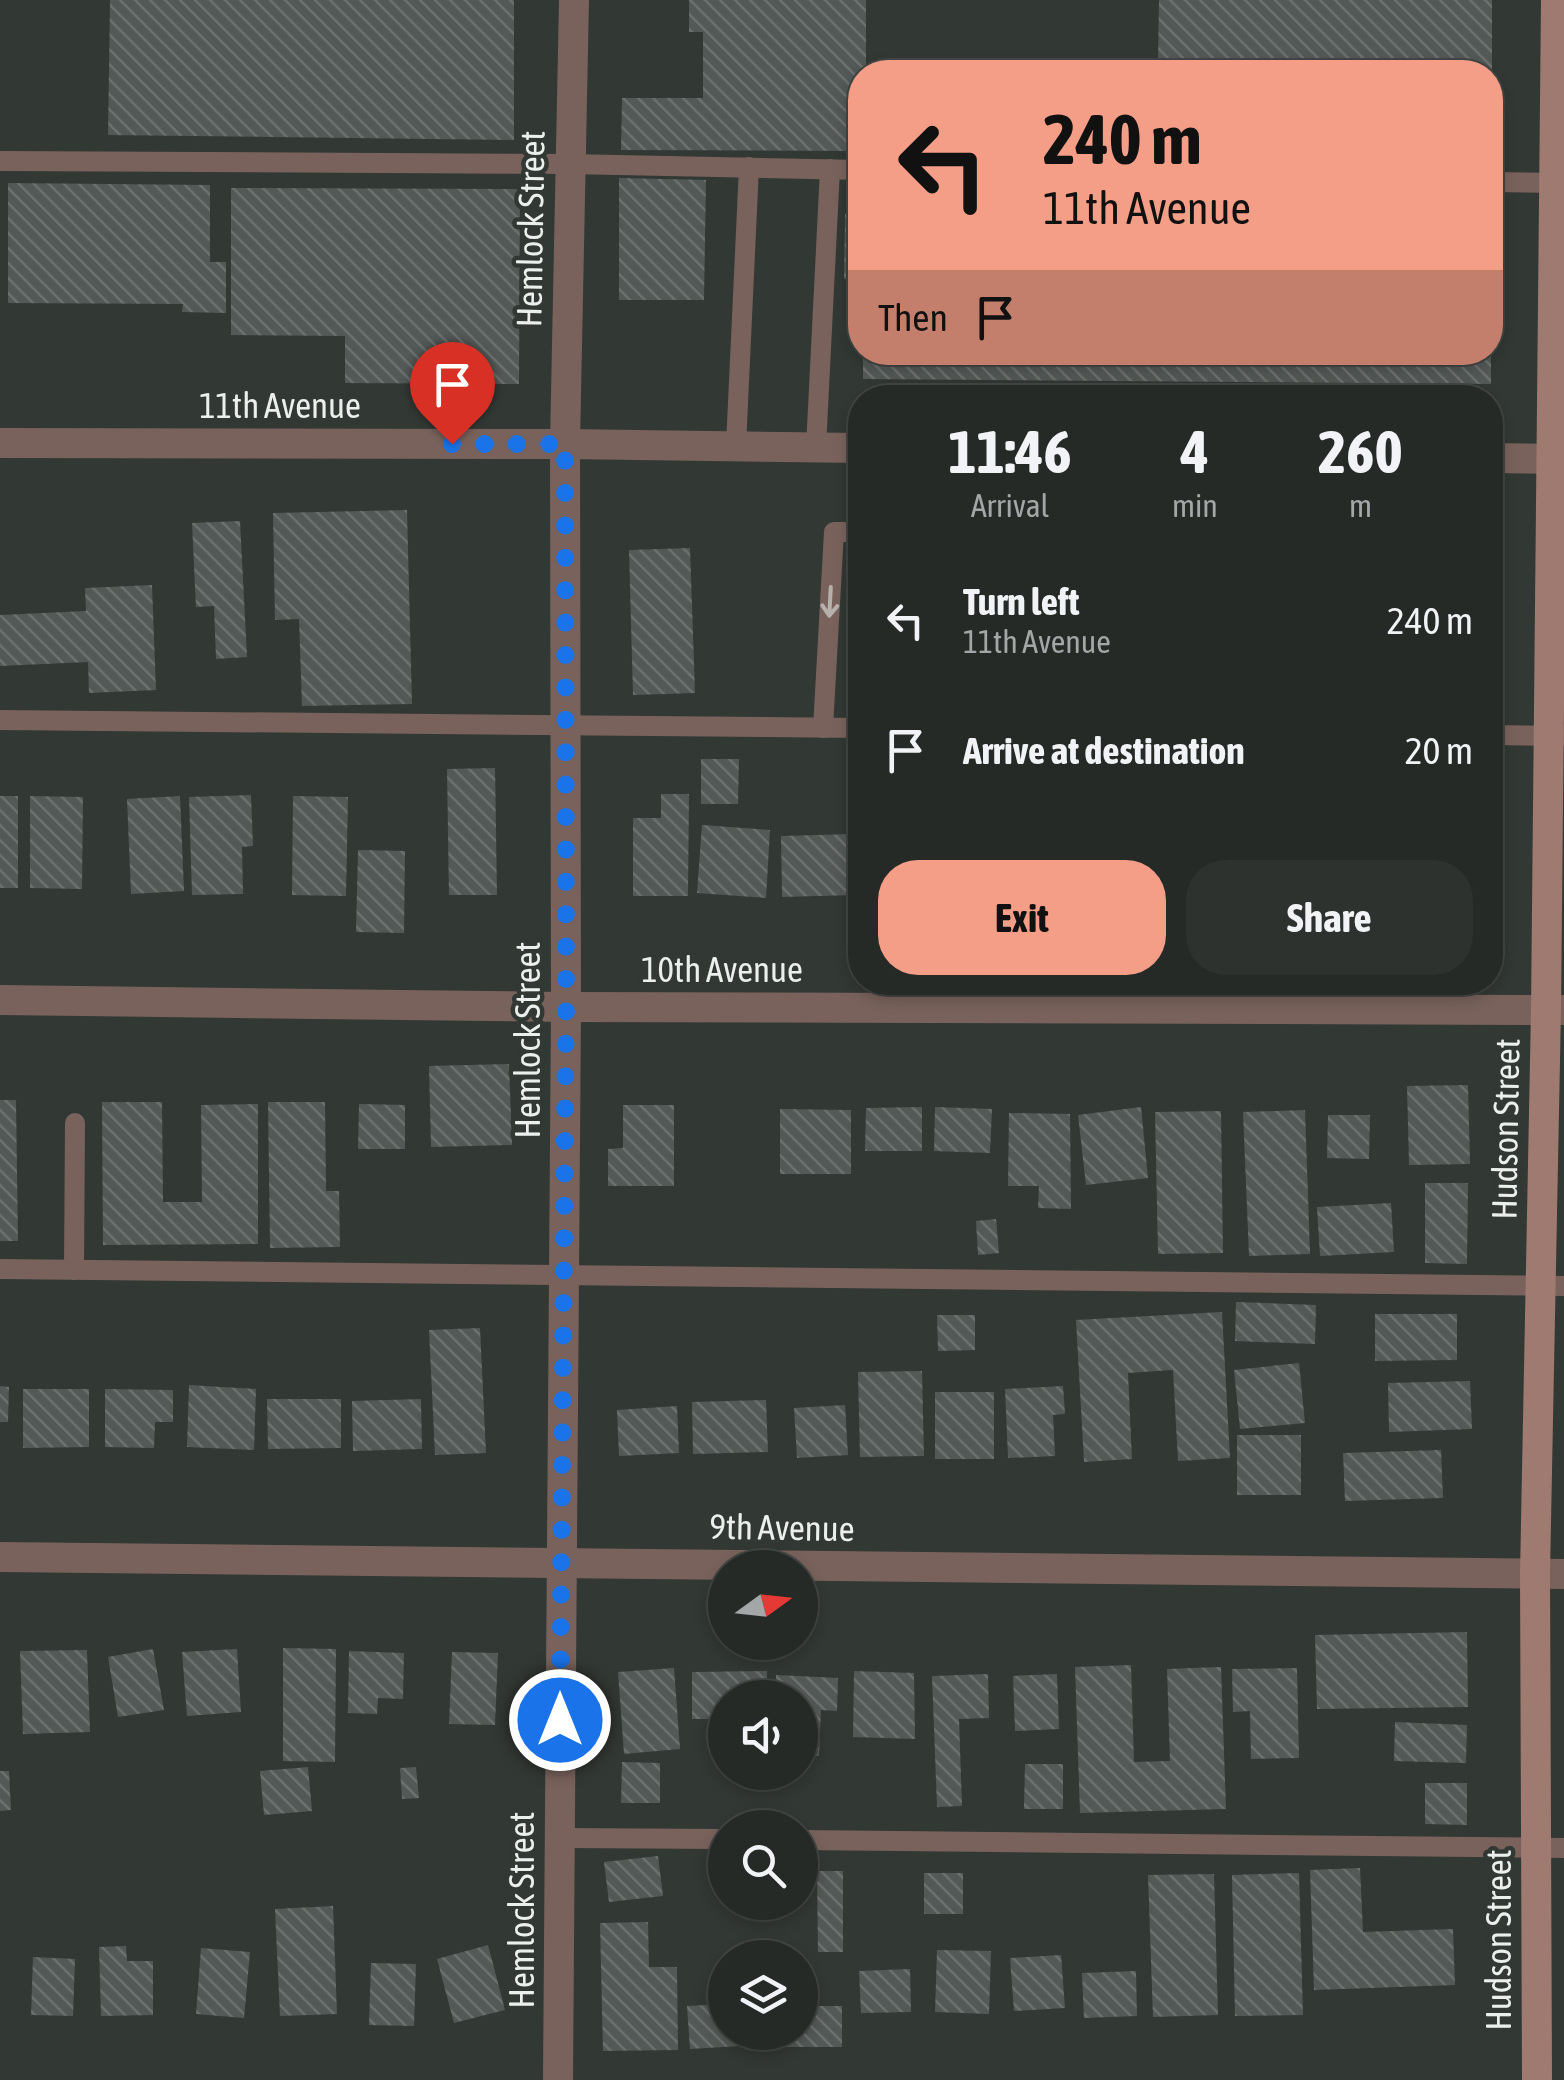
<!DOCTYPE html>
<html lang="en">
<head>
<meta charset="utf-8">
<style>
  body { margin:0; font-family:"Asap Condensed",sans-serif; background:#2e322f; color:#f1f3f6; height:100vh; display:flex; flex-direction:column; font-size:38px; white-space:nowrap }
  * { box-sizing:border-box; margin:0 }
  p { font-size:32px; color:#a4a7a7 }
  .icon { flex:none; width:55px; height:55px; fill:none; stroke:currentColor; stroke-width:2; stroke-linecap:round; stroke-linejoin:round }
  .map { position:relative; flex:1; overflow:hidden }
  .details { position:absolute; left:848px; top:385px; width:655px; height:610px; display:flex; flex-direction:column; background:#262a27; border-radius:40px; box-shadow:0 5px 15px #0003,0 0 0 2px #424644 }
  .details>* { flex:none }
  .hud { position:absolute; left:848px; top:60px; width:655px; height:305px; border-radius:40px; box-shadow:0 5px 15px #0003,0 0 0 2px #424644; background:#f49e87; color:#111; overflow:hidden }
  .needle { width:65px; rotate:75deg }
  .fabs { position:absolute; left:708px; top:1550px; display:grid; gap:20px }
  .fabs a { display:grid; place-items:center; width:110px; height:110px; border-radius:50%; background:#262a27; box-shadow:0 5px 15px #0003,0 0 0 2px #424644; font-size:50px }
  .pin { position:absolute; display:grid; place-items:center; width:85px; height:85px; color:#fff; margin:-102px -42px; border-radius:50% 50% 50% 0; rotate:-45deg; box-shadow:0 0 10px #0007 }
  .pin .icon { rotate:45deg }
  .me { position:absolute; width:110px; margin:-55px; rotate:0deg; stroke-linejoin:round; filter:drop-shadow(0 0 8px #0008) }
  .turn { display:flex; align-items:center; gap:35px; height:210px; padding:0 30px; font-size:45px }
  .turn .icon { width:130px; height:130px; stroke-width:2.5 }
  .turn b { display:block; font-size:70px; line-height:85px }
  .then { display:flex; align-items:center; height:95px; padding:0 30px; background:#0003; gap:20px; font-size:38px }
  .eta { display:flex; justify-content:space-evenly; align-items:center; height:170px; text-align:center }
  .eta b { font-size:60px; font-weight:700; line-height:70px }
  .cta { display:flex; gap:20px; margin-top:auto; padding:20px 30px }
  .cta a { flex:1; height:115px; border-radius:40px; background:#f49e87; color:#111; font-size:40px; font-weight:700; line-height:115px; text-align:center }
  .cta a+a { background:#2e322f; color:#f1f3f6 }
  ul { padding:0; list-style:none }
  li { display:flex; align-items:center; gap:30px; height:130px; padding:0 30px }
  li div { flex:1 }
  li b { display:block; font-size:38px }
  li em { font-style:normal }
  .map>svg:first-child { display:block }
  .building { fill:url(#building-back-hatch) }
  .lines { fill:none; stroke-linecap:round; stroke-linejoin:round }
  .lane { stroke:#79625c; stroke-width:20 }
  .street { stroke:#79625c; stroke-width:30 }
  .secondary { stroke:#9e7a70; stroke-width:30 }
  .oneway { stroke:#b8b0ac }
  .route { stroke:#1a73e8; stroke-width:18; stroke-dasharray:0 32.4 }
  .labels { text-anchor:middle; stroke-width:9; stroke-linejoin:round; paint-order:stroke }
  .street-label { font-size:35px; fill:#ebefed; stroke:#323834 }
</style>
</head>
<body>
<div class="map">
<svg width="1564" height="2080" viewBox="0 0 1564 2080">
  <defs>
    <pattern id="building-back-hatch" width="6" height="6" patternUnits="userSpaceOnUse" patternTransform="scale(2.5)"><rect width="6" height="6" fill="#535956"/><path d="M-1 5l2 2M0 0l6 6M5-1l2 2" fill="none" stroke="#6c716f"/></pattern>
  </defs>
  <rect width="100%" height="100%" fill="#323834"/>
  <g class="building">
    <path d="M110,0H514V140L108,135Z"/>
    <path d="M689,0H866V72H860V151L621,150L622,98H703V32H689Z"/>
    <path d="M1159,0H1492V72H1244L1245,58H1158Z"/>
    <path d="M619,178L706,180L704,300H619Z"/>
    <path d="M8,183L210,185V262H226V313L182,312L183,304L8,303Z"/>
    <path d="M231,188L520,189L519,384L345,383V336L231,335Z"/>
    <path d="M845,214H860V279H844Z"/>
    <path d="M863,352H1491V384L863,379Z"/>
    <path d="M407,510L412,704L302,706L299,619L275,620L273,513Z"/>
    <path d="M240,521L247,657L216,659L214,606L196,607L192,523Z"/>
    <path d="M690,548L695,693L633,695L629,550Z"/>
    <path d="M152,585L156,690L89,693L88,662L0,666V615L86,611L85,588Z"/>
    <path d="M701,759H739L738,804H701Z"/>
    <path d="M495,768L497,895H449L447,769Z"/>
    <path d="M661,794H689L688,896H633V818H661Z"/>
    <path d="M251,795L253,846L242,847L243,894L192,895L189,797Z"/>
    <rect x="0" y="796" width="18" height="92"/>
    <path d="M30,796L83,797L82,889L30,888Z"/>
    <path d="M180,796L184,891L131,894L127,799Z"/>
    <path d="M293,796L348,797L346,896L292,895Z"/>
    <path d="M702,825L770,830L766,898L697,893Z"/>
    <path d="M853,834L854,895L782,897L781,836Z"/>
    <path d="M358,850L405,851L404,933L356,932Z"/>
    <path d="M509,1064L512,1145L431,1147L429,1066Z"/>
    <path d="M1468,1085L1470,1164L1409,1165L1407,1086Z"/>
    <path d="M0,1100H16L18,1241H0Z"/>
    <path d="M102,1102H162L163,1202H202L201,1105L258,1104V1244L103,1245Z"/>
    <path d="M268,1102H325L326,1191H339L340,1247L270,1248Z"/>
    <path d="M359,1104L405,1105V1149H358Z"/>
    <path d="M623,1105H674V1186H608V1149L623,1148Z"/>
    <path d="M922,1107V1151H865L866,1108Z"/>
    <path d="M935,1107L992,1109L990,1153L934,1151Z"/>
    <path d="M1141,1107L1148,1178L1086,1185L1078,1115Z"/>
    <path d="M780,1109L851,1110V1174H780Z"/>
    <path d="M1305,1110L1310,1254L1249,1256L1243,1112Z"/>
    <path d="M1221,1111L1223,1253L1158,1254L1155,1112Z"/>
    <path d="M1009,1113L1070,1114L1071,1209L1038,1208L1039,1186H1008Z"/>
    <path d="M1328,1115H1370L1369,1159L1327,1158Z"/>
    <path d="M1425,1183H1468L1467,1264L1425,1263Z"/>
    <path d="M1391,1203L1394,1252L1320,1256L1317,1207Z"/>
    <path d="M996,1219L999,1253L978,1255L976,1221Z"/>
    <path d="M1236,1302L1316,1305L1315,1344L1235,1341Z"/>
    <path d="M1222,1312L1230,1458L1178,1461L1173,1370L1128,1373L1132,1459L1084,1462L1076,1320Z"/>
    <path d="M1375,1314H1457V1360L1375,1361Z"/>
    <path d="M937,1315H975V1350L938,1351Z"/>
    <path d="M480,1328L486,1453L435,1455L429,1330Z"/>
    <path d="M1299,1363L1305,1423L1240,1429L1234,1370Z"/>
    <path d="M922,1371L924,1456L860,1457L858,1372Z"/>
    <path d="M1470,1381L1472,1429L1389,1432L1388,1383Z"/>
    <path d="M189,1385L256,1389L254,1450L187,1447Z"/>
    <path d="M0,1386L9,1387L8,1422H0Z"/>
    <path d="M1063,1386L1065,1414L1053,1415L1055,1456L1008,1458L1005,1389Z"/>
    <path d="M23,1389H89V1447L23,1448Z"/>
    <path d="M105,1389L173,1390V1422H155L154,1448L105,1447Z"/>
    <rect x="935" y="1392" width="59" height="67"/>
    <path d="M267,1399H341V1448L268,1449Z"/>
    <path d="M421,1399L422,1449L353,1451L352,1401Z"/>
    <path d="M766,1400L768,1452L693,1454L692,1402Z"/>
    <path d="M845,1405L848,1455L797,1458L794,1408Z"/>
    <path d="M677,1406L679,1453L619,1456L617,1410Z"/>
    <rect x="1237" y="1435" width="64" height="60"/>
    <path d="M1441,1450L1443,1498L1345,1501L1343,1453Z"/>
    <path d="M1467,1632L1468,1707L1317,1709L1315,1635Z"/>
    <path d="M283,1648L336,1649L335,1762L283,1761Z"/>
    <path d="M153,1649L164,1710L118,1717L108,1657Z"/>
    <path d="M237,1649L241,1712L187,1716L182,1652Z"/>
    <path d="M87,1650L90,1732L23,1734L20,1651Z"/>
    <path d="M349,1651L404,1653L403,1699L378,1698L377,1714L348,1713Z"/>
    <path d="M452,1652L498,1653L495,1725L449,1724Z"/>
    <path d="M1131,1665L1134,1762L1170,1761L1167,1669L1221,1667L1226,1809L1080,1813L1075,1667Z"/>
    <path d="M674,1668L680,1749L624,1754L618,1672Z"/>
    <path d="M1297,1668L1299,1758L1251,1759L1250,1711L1233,1712L1232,1669Z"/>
    <path d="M767,1671V1698H725V1740H718L717,1719H692V1672Z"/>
    <path d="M854,1671L914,1673L915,1739L853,1737Z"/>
    <path d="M988,1674L989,1718L959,1719L962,1806L937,1807L932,1676Z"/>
    <path d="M1057,1674L1059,1729L1015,1731L1013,1676Z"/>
    <path d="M776,1675L838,1678L837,1711L821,1710L819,1756L800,1755V1698H775Z"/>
    <path d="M1395,1722L1467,1725L1466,1763L1394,1761Z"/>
    <path d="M622,1762L660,1763V1803H621Z"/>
    <path d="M1025,1764H1063V1809H1024Z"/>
    <path d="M308,1767L312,1811L264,1815L260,1771Z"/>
    <path d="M416,1767L419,1798L402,1799L400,1768Z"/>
    <path d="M0,1771H9L11,1810L0,1811Z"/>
    <path d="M1425,1783H1467V1825L1425,1824Z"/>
    <path d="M658,1856L663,1896L609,1902L604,1862Z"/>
    <path d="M1360,1868L1363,1932L1453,1929L1455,1985L1314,1990L1310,1870Z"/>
    <path d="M817,1871H843V1952H818Z"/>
    <rect x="924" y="1873" width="39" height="41"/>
    <path d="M1299,1873L1303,2015L1235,2016L1232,1875Z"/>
    <path d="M1214,1874L1218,2015L1153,2017L1148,1875Z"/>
    <path d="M333,1906L337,2014L280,2016L275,1909Z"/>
    <path d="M648,1922L649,1967H677L678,2050L603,2051L600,1923Z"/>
    <path d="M488,1945L505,2010L454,2023L437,1959Z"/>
    <path d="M126,1946L127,1961H153V2015L101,2016L99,1947Z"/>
    <path d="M201,1948L250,1952L244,2018L196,2014Z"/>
    <path d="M937,1950L991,1951L989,2014L935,2012Z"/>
    <path d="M1061,1955L1065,2008L1014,2011L1010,1958Z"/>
    <path d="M33,1957L75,1959L73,2016L31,2015Z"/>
    <path d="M371,1963L416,1964L414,2026L369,2025Z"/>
    <path d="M910,1969L911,2012L861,2013L859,1971Z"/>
    <path d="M1136,1971L1137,2016L1084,2018L1082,1973Z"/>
    <path d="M725,2004V2032H755L756,2045L690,2049L687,2006Z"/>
    <path d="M800,2006H842V2047H776V2032H800Z"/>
  </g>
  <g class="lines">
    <g class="lane">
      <path d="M0,161L569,164L860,170"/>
      <path d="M1490,182L1563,183"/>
      <path d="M736,446L749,167"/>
      <path d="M816,448L830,169"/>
      <path d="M0,720L860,728"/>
      <path d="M823,728L834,532H860"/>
      <path d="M1490,735L1564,736"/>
      <path d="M0,1269L1564,1286"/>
      <path d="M74,1270L75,1123"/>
      <path d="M560,1838L725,1839"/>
      <path d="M800,1840L1564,1848"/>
    </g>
    <g class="street">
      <path d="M0,443L565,444L860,448"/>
      <path d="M1490,458L1564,459"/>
      <path d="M0,1000L566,1007L1564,1010"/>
      <path d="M0,1557L1564,1574"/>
      <path d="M558,2080L566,1007L565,444L574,0"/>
    </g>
    <path class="secondary" d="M1537,2080L1535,1574L1546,1009L1556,0"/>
  </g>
  <defs><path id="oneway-shaft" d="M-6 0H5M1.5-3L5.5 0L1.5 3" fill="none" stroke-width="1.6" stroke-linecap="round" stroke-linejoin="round" transform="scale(2.5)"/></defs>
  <use class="oneway" href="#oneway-shaft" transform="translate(830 602) rotate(93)"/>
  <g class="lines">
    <path class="route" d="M452,444H565L566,1007L560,1720"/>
  </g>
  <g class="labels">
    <g class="street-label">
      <text transform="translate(531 229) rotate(-89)" y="12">Hemlock Street</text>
      <text x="280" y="418">11th Avenue</text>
      <text x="722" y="982">10th Avenue</text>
      <text transform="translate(528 1040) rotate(-90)" y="12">Hemlock Street</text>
      <text transform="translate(1506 1129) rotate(-89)" y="12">Hudson Street</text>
      <text transform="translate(782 1528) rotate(1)" y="12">9th Avenue</text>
      <text transform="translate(522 1910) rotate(-90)" y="12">Hemlock Street</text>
      <text transform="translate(1499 1940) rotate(-90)" y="12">Hudson Street</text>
    </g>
  </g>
</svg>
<div class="fabs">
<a><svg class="needle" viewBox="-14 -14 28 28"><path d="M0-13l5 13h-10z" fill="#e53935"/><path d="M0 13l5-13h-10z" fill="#a4a7a7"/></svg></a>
<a><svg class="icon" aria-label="sound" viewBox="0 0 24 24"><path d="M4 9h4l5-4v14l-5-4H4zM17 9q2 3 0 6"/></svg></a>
<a><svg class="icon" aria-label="search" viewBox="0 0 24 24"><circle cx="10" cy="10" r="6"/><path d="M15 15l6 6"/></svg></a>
<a><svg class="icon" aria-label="layers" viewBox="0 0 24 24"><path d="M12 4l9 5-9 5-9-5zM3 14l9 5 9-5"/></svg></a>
</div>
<div class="pin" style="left:452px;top:444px;background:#d93025"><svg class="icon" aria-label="arrive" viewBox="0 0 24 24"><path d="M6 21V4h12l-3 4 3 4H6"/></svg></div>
<svg class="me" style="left:560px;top:1720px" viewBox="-20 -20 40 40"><circle r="17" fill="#1a73e8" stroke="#fff" stroke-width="3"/><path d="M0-11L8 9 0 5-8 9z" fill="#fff"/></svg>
<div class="hud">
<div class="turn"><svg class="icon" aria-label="left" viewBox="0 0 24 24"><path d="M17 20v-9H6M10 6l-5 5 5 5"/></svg><div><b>240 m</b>11th Avenue</div></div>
<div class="then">Then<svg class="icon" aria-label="arrive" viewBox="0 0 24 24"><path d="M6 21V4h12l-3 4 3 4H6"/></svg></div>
</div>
<section class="details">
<div class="eta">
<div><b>11:46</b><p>Arrival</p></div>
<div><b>4</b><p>min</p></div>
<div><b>260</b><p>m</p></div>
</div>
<ul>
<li><svg class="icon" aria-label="left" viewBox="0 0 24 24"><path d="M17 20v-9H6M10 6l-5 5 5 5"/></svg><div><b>Turn left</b><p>11th Avenue</p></div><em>240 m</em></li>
<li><svg class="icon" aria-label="arrive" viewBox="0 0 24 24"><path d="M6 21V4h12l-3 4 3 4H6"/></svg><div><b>Arrive at destination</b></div><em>20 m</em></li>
</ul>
<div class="cta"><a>Exit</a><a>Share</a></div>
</section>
</div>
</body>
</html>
